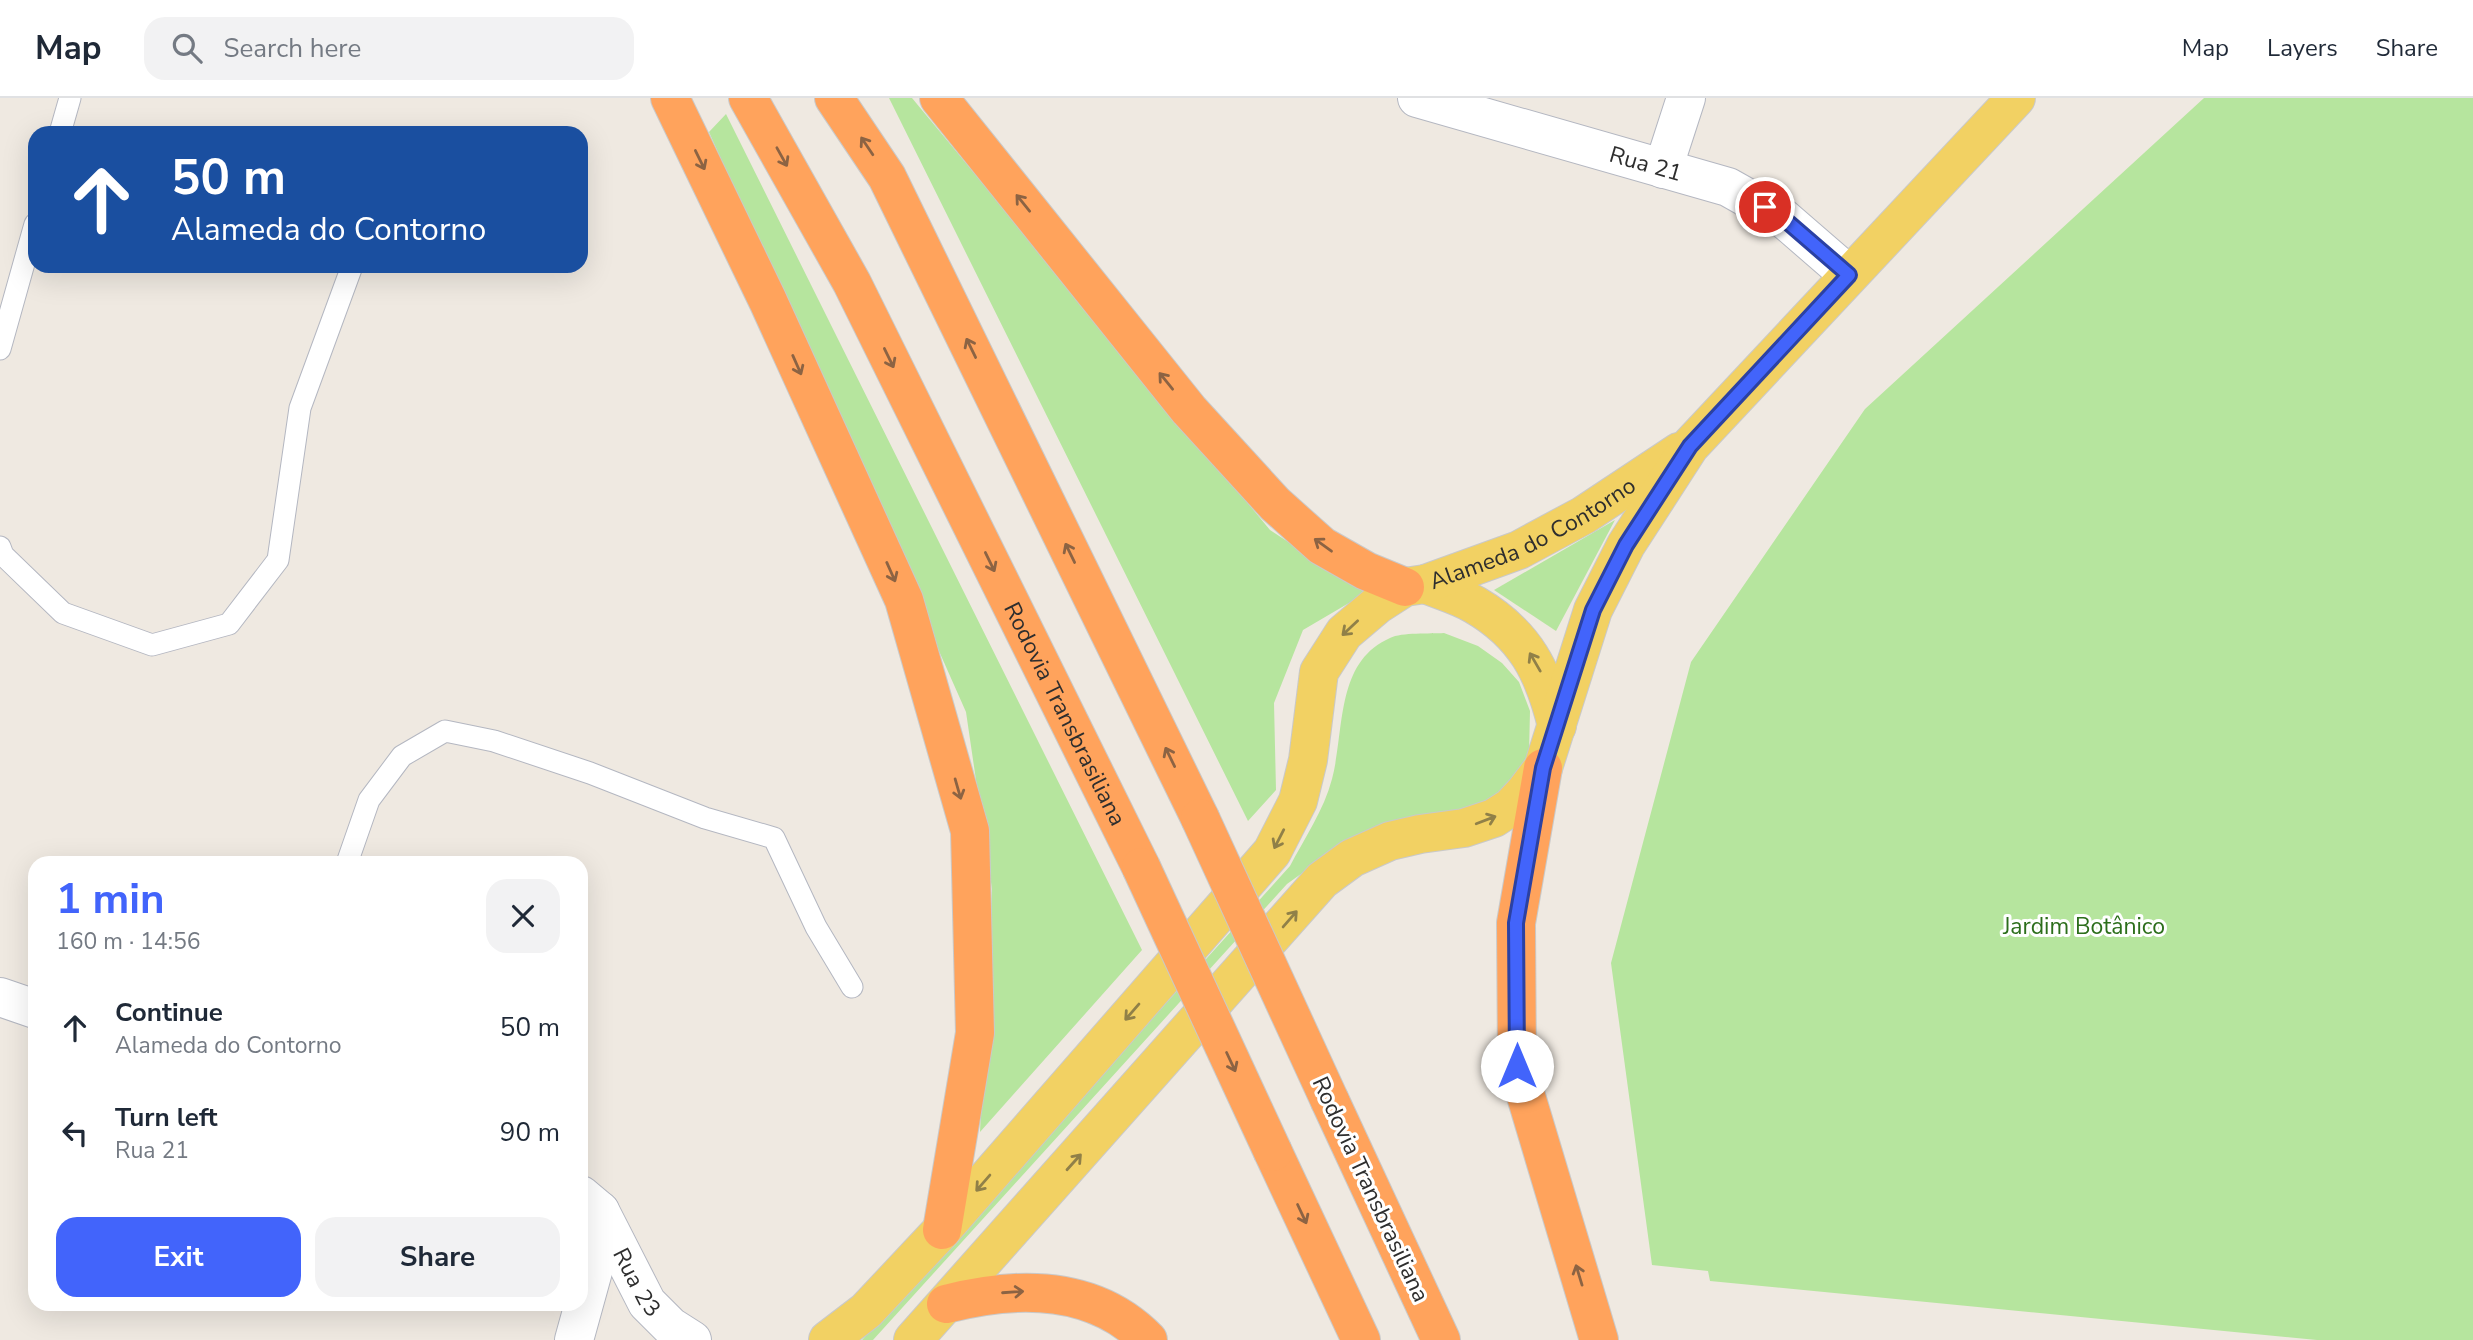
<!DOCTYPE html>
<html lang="en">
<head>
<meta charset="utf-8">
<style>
  body { margin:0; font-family:"Nunito Sans",sans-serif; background:#f2f2f3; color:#1f2937; height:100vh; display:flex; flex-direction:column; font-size:26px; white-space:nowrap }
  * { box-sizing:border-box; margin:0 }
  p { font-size:23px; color:#747a83 }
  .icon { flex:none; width:38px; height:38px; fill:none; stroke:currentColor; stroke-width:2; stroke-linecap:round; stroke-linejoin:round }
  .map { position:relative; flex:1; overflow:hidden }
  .panel { position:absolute; left:28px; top:758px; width:560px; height:455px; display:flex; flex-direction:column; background:#fff; border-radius:21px; box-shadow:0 7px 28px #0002 }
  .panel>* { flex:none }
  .top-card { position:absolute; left:28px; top:28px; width:560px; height:147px; border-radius:21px; box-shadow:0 7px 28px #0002; background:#1a4fa0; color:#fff; overflow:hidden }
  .pin { position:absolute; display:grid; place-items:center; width:60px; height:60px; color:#fff; margin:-30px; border:4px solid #fff; border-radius:50%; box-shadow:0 2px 7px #0007 }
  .me { position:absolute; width:77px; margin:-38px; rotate:0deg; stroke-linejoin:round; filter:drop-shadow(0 0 5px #0008) }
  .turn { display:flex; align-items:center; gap:24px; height:147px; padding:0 28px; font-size:32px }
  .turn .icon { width:91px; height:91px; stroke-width:2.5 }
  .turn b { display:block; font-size:49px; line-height:60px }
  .round { display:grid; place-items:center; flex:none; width:74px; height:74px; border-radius:21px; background:#f2f2f3 }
  .headline { display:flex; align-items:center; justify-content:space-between; height:119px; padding:0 28px }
  h1 { font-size:42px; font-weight:700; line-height:52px; color:#4264fb }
  .action { display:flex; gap:14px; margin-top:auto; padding:14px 28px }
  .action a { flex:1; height:80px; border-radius:21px; background:#4264fb; color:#fff; font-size:28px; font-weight:700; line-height:80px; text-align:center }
  .action a+a { background:#f2f2f3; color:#1f2937 }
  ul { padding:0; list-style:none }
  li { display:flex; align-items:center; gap:21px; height:105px; padding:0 28px }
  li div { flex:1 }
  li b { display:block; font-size:26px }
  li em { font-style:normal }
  header { display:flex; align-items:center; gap:42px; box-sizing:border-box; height:98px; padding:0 35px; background:#fff; border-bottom:2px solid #e0e1e3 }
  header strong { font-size:33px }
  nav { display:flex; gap:38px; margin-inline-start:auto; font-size:24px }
  .search { width:490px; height:63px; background:#f2f2f3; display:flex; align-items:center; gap:18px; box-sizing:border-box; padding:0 24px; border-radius:21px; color:#747a83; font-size:26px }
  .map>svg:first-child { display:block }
  .green { fill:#b6e59e }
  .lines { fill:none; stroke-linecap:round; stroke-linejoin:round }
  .lane-casing { stroke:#b4b7c1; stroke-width:23 }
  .street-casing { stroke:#b4b7c1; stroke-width:40 }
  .primary-casing { stroke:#c9c9c9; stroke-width:40 }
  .highway-casing { stroke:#c9c9c9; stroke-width:40 }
  .lane { stroke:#fff; stroke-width:21 }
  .street { stroke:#fff; stroke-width:38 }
  .primary { stroke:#f2d163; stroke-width:38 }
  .highway { stroke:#ffa35c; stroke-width:38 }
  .highway-bridge-casing { stroke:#c9c9c9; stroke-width:40; stroke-linecap:butt }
  .highway-bridge { stroke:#ffa35c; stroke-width:38 }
  .oneway { stroke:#8c6343 }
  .oneway2 { stroke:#908048 }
  .route-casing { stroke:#2b41a3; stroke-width:18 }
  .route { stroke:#4264fb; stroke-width:12 }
  .labels { text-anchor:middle; stroke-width:6; stroke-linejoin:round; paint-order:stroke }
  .street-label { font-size:23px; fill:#2e2e2e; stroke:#fff }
  .park-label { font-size:23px; fill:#2c6e1b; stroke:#fff }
</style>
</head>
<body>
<header>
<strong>Map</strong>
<div class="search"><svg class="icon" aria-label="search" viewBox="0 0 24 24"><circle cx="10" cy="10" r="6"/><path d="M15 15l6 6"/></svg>Search here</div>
<nav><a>Map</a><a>Layers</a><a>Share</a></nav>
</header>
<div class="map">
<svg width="2473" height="1242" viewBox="0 0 2473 1242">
  <rect width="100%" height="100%" fill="#efe9e1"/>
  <g class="green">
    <path d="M889,0H912L1270,432L1366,495L1303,532L1274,605L1276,692L1248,723Z"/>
    <path d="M2204,0H2473V1242H2317L1710,1183L1708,1173L1652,1167L1611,865L1691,564L1865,311Z"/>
    <path d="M726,16L1142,852L980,1034L992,791L966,614L709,34Z"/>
    <path d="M1615,422L1556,533L1494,492Z"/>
    <path d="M1444,535L1478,548L1502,565L1519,584L1530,613L1529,655L1510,689L1477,715L1344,745L1287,786L873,1242H862L1290,768C1304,741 1324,712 1332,681C1345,632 1335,564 1390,540C1402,534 1430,536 1444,535Z"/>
  </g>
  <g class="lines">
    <g class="lane-casing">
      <g id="lane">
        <path d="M60,35L70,0"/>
        <path d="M0,251L35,126"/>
        <path d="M0,449L3,457L63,515L152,547L229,526L278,462L300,310L351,171"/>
        <path d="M347,765L369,702L402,658L445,633L494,643L590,675L705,720L774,740L816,829L852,889"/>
      </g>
    </g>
    <g class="street-casing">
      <g id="street">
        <path id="s1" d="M1417,0L1728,89L1783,120L1849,177"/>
        <path d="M1663,71L1686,0"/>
        <path d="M0,899L35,911"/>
        <path id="s2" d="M581,1097L600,1113L647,1205L670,1228L692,1242"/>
        <path d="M574,1242L595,1166L600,1113"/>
      </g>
    </g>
    <g class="primary-casing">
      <g id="primary">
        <path d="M1425,486C1442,493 1460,498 1475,507C1525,536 1544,574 1557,628"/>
        <path id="s3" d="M828,1242L866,1213L942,1132L1272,754L1298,703L1308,662L1319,574L1344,535L1377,507L1405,489L1425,486L1519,452L1584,417L1679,354"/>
        <path d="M913,1242L1322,782L1352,760L1390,743L1420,736L1464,730L1494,720L1511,709L1525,694L1543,670L1593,512L1626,447L1690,348L2016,0"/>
      </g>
    </g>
    <g class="highway-casing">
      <g id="highway">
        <path d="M670,0L768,203L904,502L970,733L975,935L942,1132"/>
        <path id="s4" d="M748,0L852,185L1141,769"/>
        <path d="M834,0L887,79L1200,720"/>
        <path d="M939,0L1189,312L1275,406L1322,448L1366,473L1405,489"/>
        <path d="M1543,670L1516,825L1517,968L1599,1242"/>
        <path d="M1330,1003L1441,1242"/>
        <path d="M1273,1054L1361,1242"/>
        <path d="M946,1206C1016,1188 1093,1186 1148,1242"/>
      </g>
    </g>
    <use href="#lane" class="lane"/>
    <use href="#street" class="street"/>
    <use href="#primary" class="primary"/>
    <use href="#highway" class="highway"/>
    <g class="highway-bridge-casing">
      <g id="highway-bridge">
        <path d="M1200,720L1330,1003"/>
        <path d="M1141,769L1273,1054"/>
      </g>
    </g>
    <use href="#highway-bridge" class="highway-bridge"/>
  </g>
  <defs><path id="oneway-shaft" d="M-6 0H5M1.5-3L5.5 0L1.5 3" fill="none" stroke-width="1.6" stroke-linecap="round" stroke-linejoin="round" transform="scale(1.75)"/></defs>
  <g class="oneway">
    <use href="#oneway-shaft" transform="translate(867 48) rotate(-124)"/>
    <use href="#oneway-shaft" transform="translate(782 59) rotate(61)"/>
    <use href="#oneway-shaft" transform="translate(700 62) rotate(64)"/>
    <use href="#oneway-shaft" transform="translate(1023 105) rotate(-129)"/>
    <use href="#oneway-shaft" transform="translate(971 250) rotate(-116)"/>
    <use href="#oneway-shaft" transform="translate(889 260) rotate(64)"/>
    <use href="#oneway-shaft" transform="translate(797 267) rotate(66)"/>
    <use href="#oneway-shaft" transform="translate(1166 283) rotate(-129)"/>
    <use href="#oneway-shaft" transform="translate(1323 447) rotate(-144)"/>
    <use href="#oneway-shaft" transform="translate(1070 455) rotate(-116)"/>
    <use href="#oneway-shaft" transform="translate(990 464) rotate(64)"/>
    <use href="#oneway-shaft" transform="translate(891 474) rotate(66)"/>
    <use href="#oneway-shaft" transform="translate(1170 659) rotate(-116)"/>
    <use href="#oneway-shaft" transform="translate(958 691) rotate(74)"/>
    <use href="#oneway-shaft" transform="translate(1231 964) rotate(65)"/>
    <use href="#oneway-shaft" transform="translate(1302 1116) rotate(65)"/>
    <use href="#oneway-shaft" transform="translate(1579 1177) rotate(-107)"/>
    <use href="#oneway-shaft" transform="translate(1013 1194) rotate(-4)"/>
  </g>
  <g class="oneway2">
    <use href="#oneway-shaft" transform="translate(1350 530) rotate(137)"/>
    <use href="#oneway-shaft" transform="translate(1535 564) rotate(-120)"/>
    <use href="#oneway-shaft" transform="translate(1486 722) rotate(-21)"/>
    <use href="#oneway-shaft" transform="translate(1279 741) rotate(117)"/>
    <use href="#oneway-shaft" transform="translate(1290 821) rotate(-49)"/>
    <use href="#oneway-shaft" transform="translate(1132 914) rotate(131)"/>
    <use href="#oneway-shaft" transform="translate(1074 1064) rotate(-48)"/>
    <use href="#oneway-shaft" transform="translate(983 1085) rotate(131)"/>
  </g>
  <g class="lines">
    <g class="route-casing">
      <path id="route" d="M1517,968L1516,825L1543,670L1593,512L1626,447L1690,348L1849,177L1783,120L1765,109"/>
    </g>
    <use href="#route" class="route"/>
  </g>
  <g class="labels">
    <g class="street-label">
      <text dy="8" stroke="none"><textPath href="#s1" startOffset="238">Rua 21</textPath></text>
      <text dy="8" stroke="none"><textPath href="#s3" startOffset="1111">Alameda do Contorno</textPath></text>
      <text dy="8" stroke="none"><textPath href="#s4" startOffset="693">Rodovia Transbrasiliana</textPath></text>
      <text transform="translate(1371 1091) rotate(65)" y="8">Rodovia Transbrasiliana</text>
      <text dy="8" stroke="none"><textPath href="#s2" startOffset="105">Rua 23</textPath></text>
    </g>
    <g class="park-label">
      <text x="2084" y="836">Jardim Botânico</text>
    </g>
  </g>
</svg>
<div class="pin" style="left:1765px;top:109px;background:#d93025"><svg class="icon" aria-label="arrive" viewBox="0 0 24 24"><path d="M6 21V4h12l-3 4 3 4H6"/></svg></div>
<svg class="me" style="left:1517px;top:968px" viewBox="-20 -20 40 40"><circle r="19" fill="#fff"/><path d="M0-13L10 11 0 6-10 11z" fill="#4264fb"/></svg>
<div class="top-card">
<div class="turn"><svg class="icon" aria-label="ahead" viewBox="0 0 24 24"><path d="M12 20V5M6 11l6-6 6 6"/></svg><div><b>50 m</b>Alameda do Contorno</div></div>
</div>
<section class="panel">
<div class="headline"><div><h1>1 min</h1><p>160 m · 14:56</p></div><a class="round"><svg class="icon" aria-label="close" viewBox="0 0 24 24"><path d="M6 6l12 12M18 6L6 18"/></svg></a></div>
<ul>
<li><svg class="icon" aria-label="ahead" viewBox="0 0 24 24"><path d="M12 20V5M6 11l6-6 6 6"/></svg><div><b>Continue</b><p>Alameda do Contorno</p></div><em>50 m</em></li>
<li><svg class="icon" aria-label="left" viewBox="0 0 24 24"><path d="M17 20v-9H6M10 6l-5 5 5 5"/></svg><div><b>Turn left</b><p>Rua 21</p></div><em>90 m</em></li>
</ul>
<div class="action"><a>Exit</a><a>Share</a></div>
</section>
</div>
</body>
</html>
